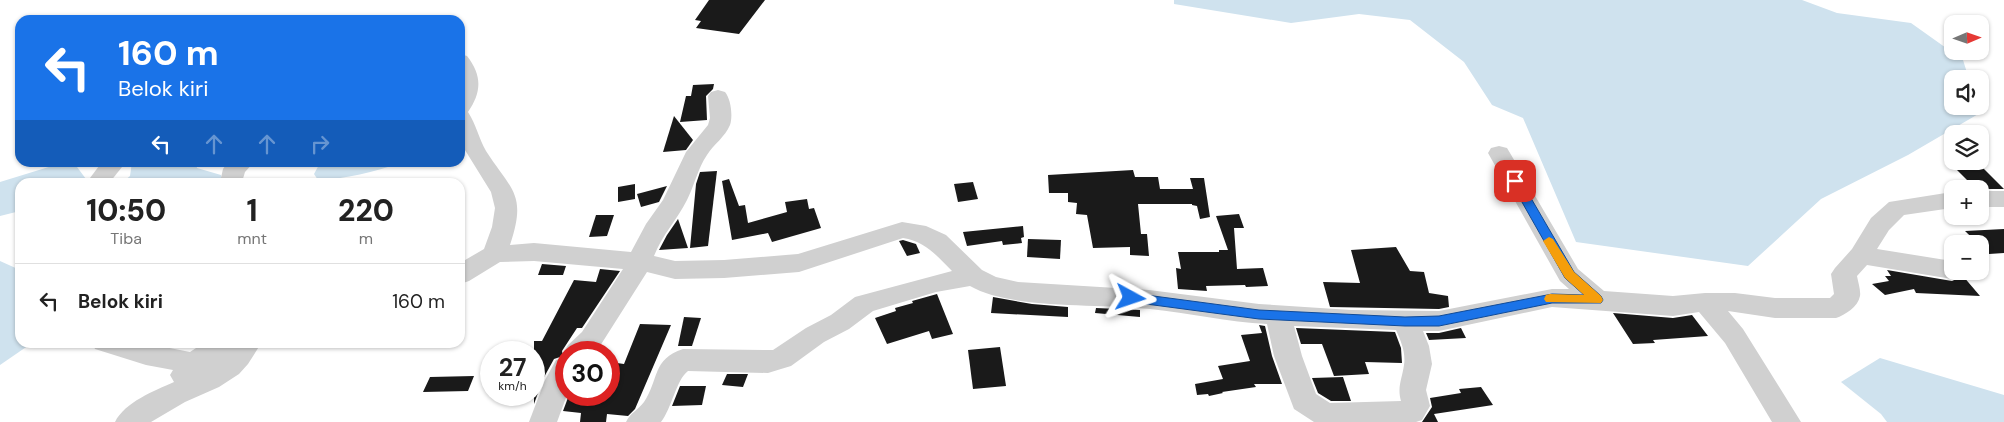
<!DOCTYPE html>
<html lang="id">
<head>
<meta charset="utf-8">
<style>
  body { margin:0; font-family:"DM Sans",sans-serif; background:#f2f2f2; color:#222; height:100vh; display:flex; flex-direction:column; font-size:19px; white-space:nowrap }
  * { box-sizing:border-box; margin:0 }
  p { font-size:16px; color:#767676 }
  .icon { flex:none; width:28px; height:28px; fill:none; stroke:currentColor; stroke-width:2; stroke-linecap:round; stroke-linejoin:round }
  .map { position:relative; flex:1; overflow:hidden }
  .sheet { position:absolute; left:15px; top:178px; width:450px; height:170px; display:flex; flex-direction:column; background:#fff; border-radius:15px; box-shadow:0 1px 4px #0004 }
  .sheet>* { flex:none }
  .top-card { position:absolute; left:15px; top:15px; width:450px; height:152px; border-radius:15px; box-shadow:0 1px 4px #0004; background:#1a73e8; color:#fff; overflow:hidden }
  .needle { width:32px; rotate:88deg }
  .tools { position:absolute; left:1944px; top:15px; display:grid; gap:10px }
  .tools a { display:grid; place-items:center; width:45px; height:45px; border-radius:10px; background:#fff; box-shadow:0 1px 4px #0004; font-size:25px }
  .speed { position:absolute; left:480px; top:341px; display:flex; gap:10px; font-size:25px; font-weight:700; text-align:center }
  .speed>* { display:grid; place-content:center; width:65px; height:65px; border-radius:50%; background:#fff; box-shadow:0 1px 4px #0004; line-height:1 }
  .speed small { font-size:12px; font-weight:400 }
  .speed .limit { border:8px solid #d22; background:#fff; color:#111 }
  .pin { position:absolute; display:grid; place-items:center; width:42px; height:42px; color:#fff; margin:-21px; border-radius:10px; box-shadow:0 2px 8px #0006 }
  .me { position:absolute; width:55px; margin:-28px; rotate:95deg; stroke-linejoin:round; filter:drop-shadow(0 0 4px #0008) }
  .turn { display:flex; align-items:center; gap:18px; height:105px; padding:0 20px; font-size:22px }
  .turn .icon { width:65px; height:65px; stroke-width:2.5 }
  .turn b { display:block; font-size:35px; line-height:42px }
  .lanes { display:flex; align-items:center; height:48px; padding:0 20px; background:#0003; justify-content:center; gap:25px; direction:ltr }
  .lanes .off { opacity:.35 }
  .eta { display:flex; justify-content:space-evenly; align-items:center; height:85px; text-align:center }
  .eta b { font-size:30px; font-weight:800; line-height:35px }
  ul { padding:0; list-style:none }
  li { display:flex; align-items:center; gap:15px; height:75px; padding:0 20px; border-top:1px solid #e0e0e0 }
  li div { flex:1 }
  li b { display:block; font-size:19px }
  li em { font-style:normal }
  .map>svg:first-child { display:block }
  .water { fill:#cfe2ee }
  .building { fill:#1a1a1a }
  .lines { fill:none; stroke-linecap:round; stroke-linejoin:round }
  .minor { fill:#d0d0d0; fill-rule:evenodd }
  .route { fill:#1a73e8; stroke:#114b97 }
  .slow { fill:#f59e0b }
</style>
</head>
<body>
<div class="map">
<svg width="2004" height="422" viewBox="0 0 2004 422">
  <rect width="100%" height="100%" fill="#fff"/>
  <g class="water">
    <path d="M1174,0H1802L1837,13L1911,23L1963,60L1969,79H1952V106H1978L1980,113L1908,155L1821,199L1748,266L1576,242L1523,118L1492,105L1464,62L1410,20L1359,14L1291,23L1174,4Z"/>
    <path d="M132,162L196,163L197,168L221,175L222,182H123L130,176Z"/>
    <path d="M74,163L86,179L82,182H20V211L0,216V182L52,166Z"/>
    <path d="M320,163V162L400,163C375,172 345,179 318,180L314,174Z"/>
    <path d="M0,261L20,270V342L32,343L0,365Z"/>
    <path d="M1880,358L2004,395V422H1887L1881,414L1841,382Z"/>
  </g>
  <g class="building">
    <path d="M709,0H765L739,34L696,28L701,21L695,20Z"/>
    <path d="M714,84L713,89L706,96L707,120L680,122L686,96H691L693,85Z"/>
    <path d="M674,116L693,140L686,150L663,152Z"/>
    <path d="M1954,167H1982L2004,189H1976Z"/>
    <path d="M1133,170L1135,177H1158L1160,189H1193L1190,178H1204L1210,217L1200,219L1197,206L1192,205V204H1138L1141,234H1147L1149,256L1130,255V247L1093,248L1087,215L1076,214L1077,203L1068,202V193H1049L1048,175Z"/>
    <path d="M717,171L708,246L690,248L696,184L700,172Z"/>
    <path d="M729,179L739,206L745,205L748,223L787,212L785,202L807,199L809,209L814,208L821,228L772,242L768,233L732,240L722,181Z"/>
    <path d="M973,182L978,199L958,202L954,184Z"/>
    <path d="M635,184V199L618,202V187Z"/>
    <path d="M667,186L659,202L641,207L637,194Z"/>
    <path d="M1239,214L1244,228H1234L1237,269L1263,268L1268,286L1246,287L1245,285L1206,286L1207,291L1178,289L1176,268L1181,269L1178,252H1219V250H1228L1216,216Z"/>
    <path d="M596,215H614L607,236L589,237Z"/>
    <path d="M678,219L688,248L659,250L667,235Z"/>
    <path d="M1023,226L1024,237L1021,238L1022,243L1003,245L1002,241L967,246L963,232Z"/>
    <path d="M2004,229V253L1989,254L1965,231Z"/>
    <path d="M1028,239L1061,240L1060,259L1027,257Z"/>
    <path d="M903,240L916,244L920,253L907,256L899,241Z"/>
    <path d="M1396,247L1410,271L1424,272L1429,293L1448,296L1449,307L1439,309L1330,307L1323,282L1360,283L1351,250Z"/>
    <path d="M542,264L566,266L563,275H538Z"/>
    <path d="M600,269L620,271L582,328H577L562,351L563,356L554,359L543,379L534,404V341H542L574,280L596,282Z"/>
    <path d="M1887,270L1952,281L1963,276L1980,296L1916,293L1914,289L1885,295L1872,284L1889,281L1885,276H1891Z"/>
    <path d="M937,294L953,334L932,339L929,331L887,344L875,318L896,311L895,308L913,303L912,301Z"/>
    <path d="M993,297L1032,304L1068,307V317L991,313Z"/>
    <path d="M1096,308L1140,310V317L1095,313Z"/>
    <path d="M1613,313L1673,318L1692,315L1708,336L1653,340L1655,343L1633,344Z"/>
    <path d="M684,317L701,318L692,346H678Z"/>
    <path d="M640,324L671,325L635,409L628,416L607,414L606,422H580L581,413L563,411L569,395H609V381L617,363L624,364Z"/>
    <path d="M1259,325L1265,326L1272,356L1282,384H1254L1256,387L1222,392L1223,393L1209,396L1208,394L1197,395L1195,384L1223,379L1218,366L1250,361L1241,335L1262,333Z"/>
    <path d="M1296,328L1395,332L1401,348L1402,363L1365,362L1369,374L1334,376L1322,344H1301Z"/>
    <path d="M1461,328L1466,338L1429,340L1426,333H1439Z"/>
    <path d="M1000,347L1006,386L973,389L968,350Z"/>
    <path d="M727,374H748L743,387L722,385Z"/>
    <path d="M474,376L468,391L423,392L430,377Z"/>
    <path d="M1343,377L1351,401H1331L1318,393L1312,378Z"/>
    <path d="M680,386H706L702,405L672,406Z"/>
    <path d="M1481,387L1493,405L1434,414L1438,422H1422L1432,407L1430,398L1461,393L1459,389Z"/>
  </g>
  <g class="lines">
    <g class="minor">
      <path d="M460,54L467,56C482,75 482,92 468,112C476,124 479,139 486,151C512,191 527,194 510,245L534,243L631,252L646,224L663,200L686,152L708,125L710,118L708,96L711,92L718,90L725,92C731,99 733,116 730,125C725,137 714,144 707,155C698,168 694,186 687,200C677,220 662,235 654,256L675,261L724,260L798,254L902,222L926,226L946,235L982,270L996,277L1018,282L1149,290L1259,304L1351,310L1439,311L1552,289H1569L1560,281L1488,153L1491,148L1499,146L1507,148L1510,153L1578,269L1604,291L1673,296L1705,293H1735L1775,298H1830L1834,294L1831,274L1835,268L1852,249L1871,218L1889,202L1952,192V208L1904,215L1889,230L1877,249L1952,261V271H1964L1961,276L1952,279L1867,265L1857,276C1858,282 1861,291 1860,296C1858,307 1845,315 1836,318H1775L1728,311L1743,329L1801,422H1772L1725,343L1699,312L1673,316L1552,307L1439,331H1423L1429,346L1432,364L1426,390L1430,406L1422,420L1416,422H1314L1294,409L1274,356L1267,324C1228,322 1189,313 1150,309C1099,303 1012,310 970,286L936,292L873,311L849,329L824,342L791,366L781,369L768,373L688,371C676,380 672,408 661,422H626C630,413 638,410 644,402C659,380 652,359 683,349L773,350L806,328L831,315L855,297L952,271C937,256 925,241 903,238L799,272L724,278L675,279L647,272L600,346L594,352H566V355L564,352L568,345L582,332L623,269L534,261L500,262L469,281L460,284V263L484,249L492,227L495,208L491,192L460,142ZM1294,326L1396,330C1401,341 1406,353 1404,365C1402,379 1397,387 1401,401L1330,403L1316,394L1302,356Z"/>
      <path d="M102,162H126L110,182H87Z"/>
      <path d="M228,162H254L245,172L242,182H220L223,169Z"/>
      <rect x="1980" y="191" width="24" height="16"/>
      <path d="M92,342H139L190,352L205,342H262L248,364L239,374L219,387L185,402L151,422H115C125,402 154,391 174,382L170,375L173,370L146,365L95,349Z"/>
      <path d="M566,357L567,395L557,422H529L545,380L556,360Z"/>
    </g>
  </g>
  <path class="route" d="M1515,177L1521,181L1574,272L1601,296L1603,300L1601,303H1552L1439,326H1405L1259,319L1131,302L1126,301L1125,298L1126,295L1131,293L1259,310L1405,317L1439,316L1552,294L1584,295L1565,278L1510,181Z"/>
  <path class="slow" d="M1549,237L1553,239L1574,272L1601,296L1603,300L1601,303L1546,302L1544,299L1546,295L1550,294L1584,295L1565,278L1543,241Z"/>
</svg>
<div class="tools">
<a><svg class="needle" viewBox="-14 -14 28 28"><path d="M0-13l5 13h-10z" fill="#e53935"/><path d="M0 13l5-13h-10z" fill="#767676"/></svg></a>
<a><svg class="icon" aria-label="sound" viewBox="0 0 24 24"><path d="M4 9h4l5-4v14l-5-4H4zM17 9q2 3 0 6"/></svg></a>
<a><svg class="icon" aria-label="layers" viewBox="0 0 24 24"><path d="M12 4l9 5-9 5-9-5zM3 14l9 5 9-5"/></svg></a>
<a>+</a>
<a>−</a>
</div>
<div class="speed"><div>27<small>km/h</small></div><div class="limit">30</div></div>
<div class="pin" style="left:1515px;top:181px;background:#d93025"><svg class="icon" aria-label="arrive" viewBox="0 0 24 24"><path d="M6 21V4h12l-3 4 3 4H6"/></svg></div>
<svg class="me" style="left:1131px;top:298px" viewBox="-20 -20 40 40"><path d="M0-17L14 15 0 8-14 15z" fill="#1a73e8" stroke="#fff" stroke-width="4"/></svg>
<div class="top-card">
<div class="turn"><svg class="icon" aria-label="left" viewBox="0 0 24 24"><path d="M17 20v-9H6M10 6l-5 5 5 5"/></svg><div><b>160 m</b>Belok kiri</div></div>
<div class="lanes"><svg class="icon" aria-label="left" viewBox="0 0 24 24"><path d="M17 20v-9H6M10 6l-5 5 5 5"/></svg><svg class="icon off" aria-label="ahead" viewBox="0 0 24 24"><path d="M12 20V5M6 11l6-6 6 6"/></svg><svg class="icon off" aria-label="ahead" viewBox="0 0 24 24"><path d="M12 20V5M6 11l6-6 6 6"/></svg><svg class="icon off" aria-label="right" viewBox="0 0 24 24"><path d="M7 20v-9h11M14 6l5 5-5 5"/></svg></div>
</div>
<section class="sheet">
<div class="eta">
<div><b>10:50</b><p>Tiba</p></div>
<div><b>1</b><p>mnt</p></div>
<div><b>220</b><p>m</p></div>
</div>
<ul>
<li><svg class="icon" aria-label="left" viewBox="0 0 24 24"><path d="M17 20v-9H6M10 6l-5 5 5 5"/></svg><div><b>Belok kiri</b></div><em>160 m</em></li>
</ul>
</section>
</div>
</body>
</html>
